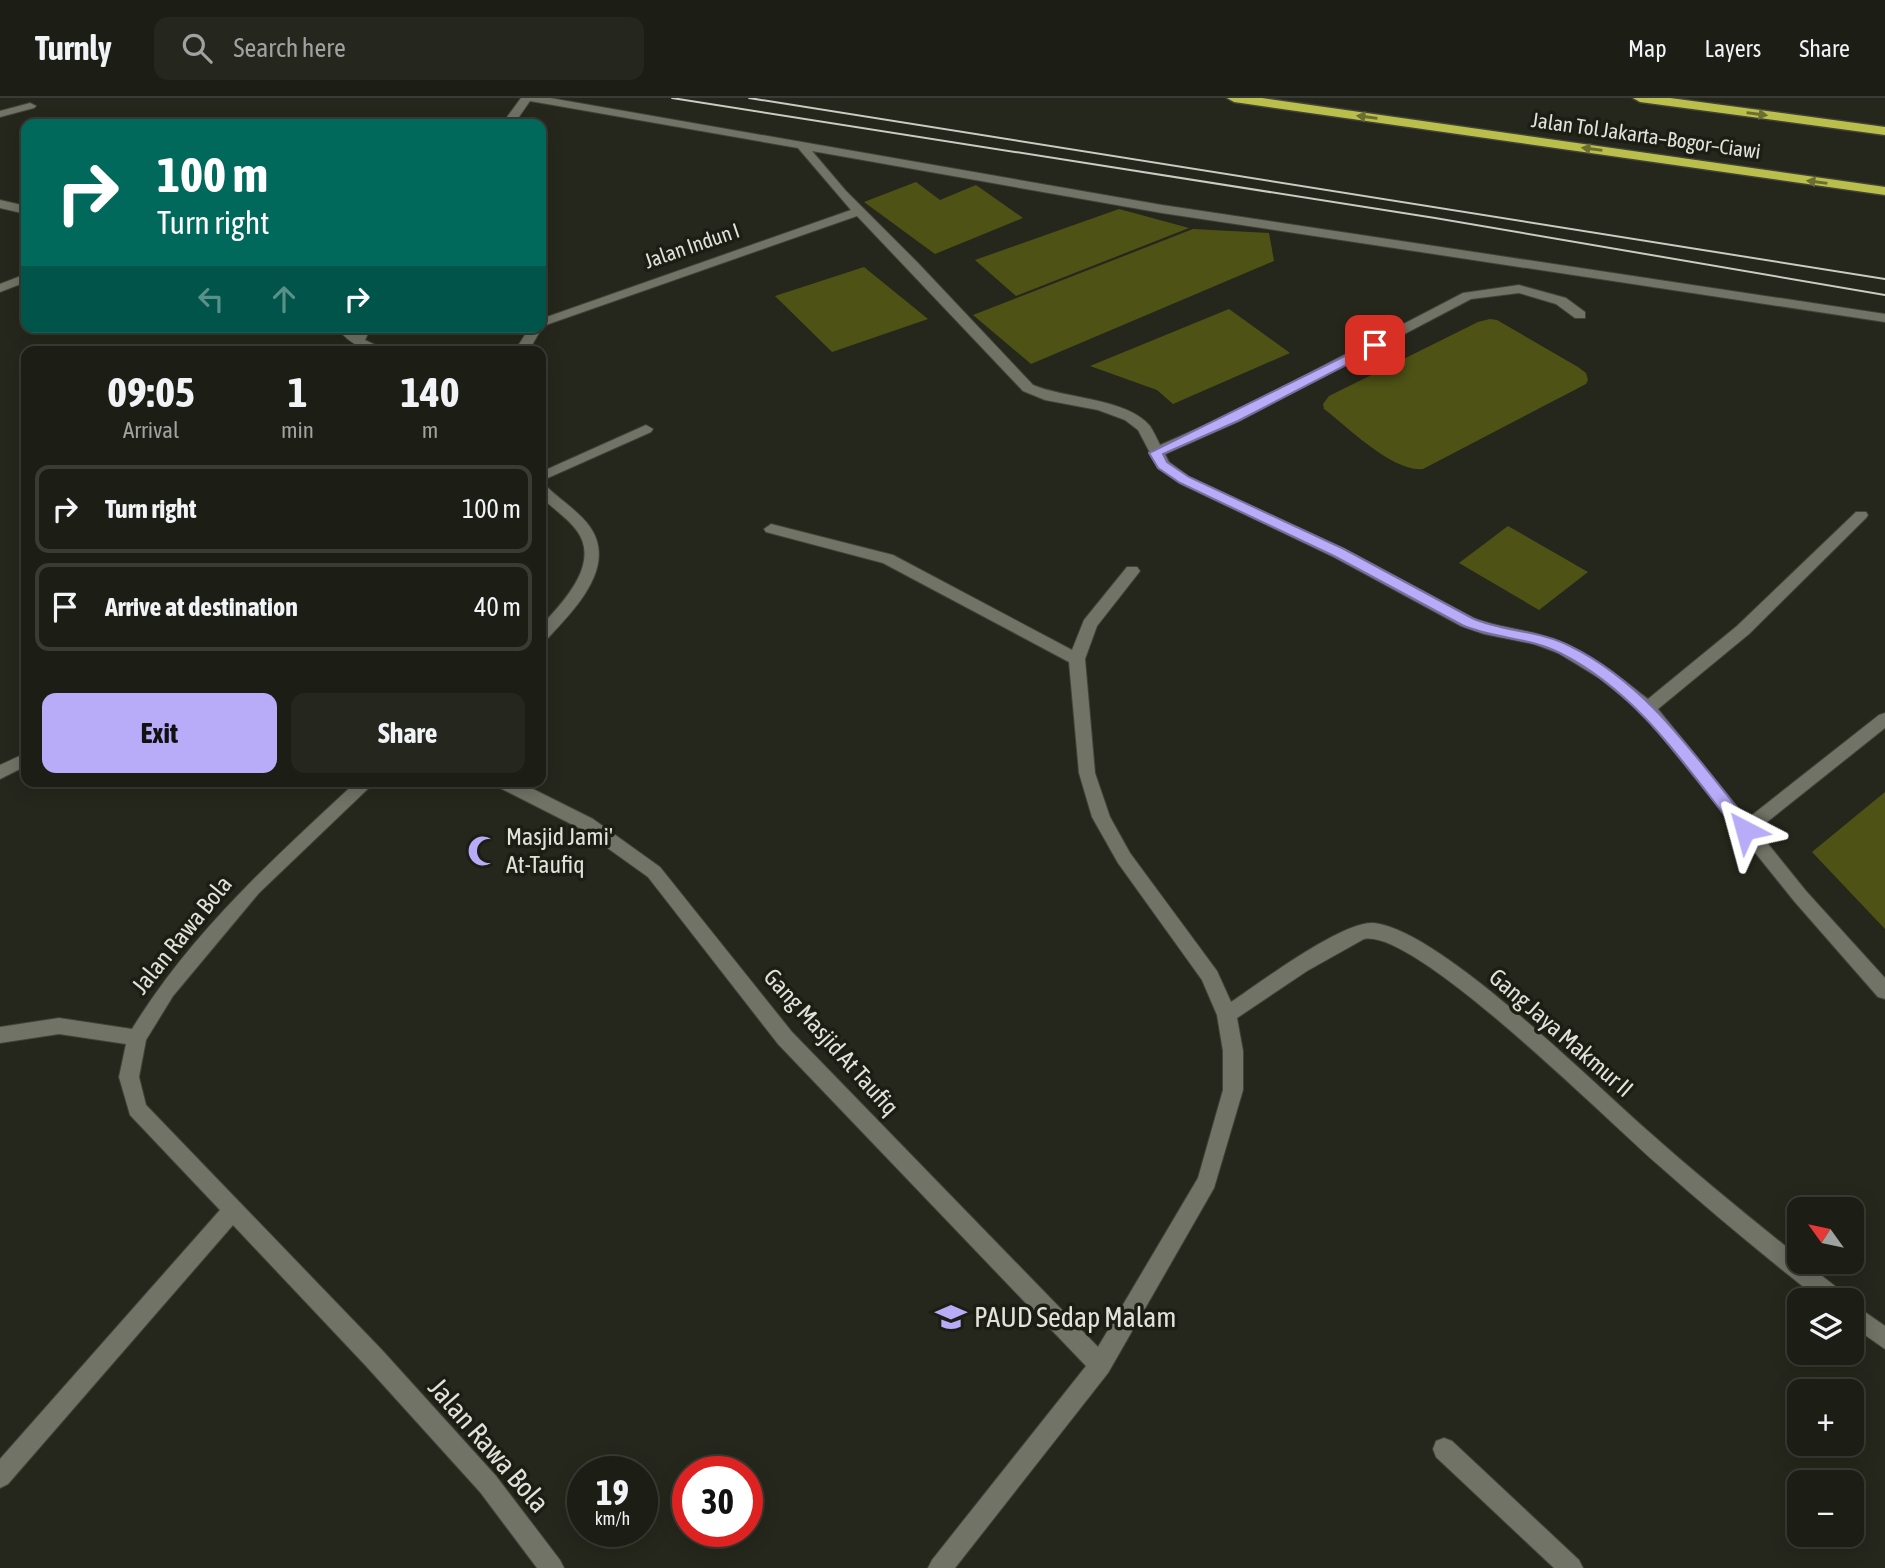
<!DOCTYPE html>
<html lang="en">
<head>
<meta charset="utf-8">
<style>
  body { margin:0; font-family:"Asap Condensed",sans-serif; background:#25261e; color:#f1f3f6; height:100vh; display:flex; flex-direction:column; font-size:26px; white-space:nowrap }
  * { box-sizing:border-box; margin:0 }
  p { font-size:23px; color:#a0a2a0 }
  .icon { flex:none; width:38px; height:38px; fill:none; stroke:currentColor; stroke-width:2; stroke-linecap:round; stroke-linejoin:round }
  .map { position:relative; flex:1; overflow:hidden }
  .sheet { position:absolute; left:21px; top:248px; width:525px; height:441px; display:flex; flex-direction:column; background:#1c1d15; border-radius:14px; box-shadow:0 4px 18px #0003,0 0 0 2px #3a3b34 }
  .sheet>* { flex:none }
  .guide { position:absolute; left:21px; top:21px; width:525px; height:214px; border-radius:14px; box-shadow:0 4px 18px #0003,0 0 0 2px #3a3b34; background:#00695c; color:#fff; overflow:hidden }
  .needle { width:46px; rotate:303deg }
  .tools { position:absolute; left:1787px; top:1099px; display:grid; gap:14px }
  .tools a { display:grid; place-items:center; width:77px; height:77px; border-radius:14px; background:#1c1d15; box-shadow:0 4px 18px #0003,0 0 0 2px #3a3b34; font-size:35px }
  .speed { position:absolute; left:567px; top:1358px; display:flex; gap:14px; font-size:35px; font-weight:700; text-align:center }
  .speed>* { display:grid; place-content:center; width:91px; height:91px; border-radius:50%; background:#1c1d15; box-shadow:0 4px 18px #0003,0 0 0 2px #3a3b34; line-height:1 }
  .speed small { font-size:18px; font-weight:400 }
  .speed .limit { border:10px solid #d22; background:#fff; color:#111 }
  .pin { position:absolute; display:grid; place-items:center; width:60px; height:60px; color:#fff; margin:-30px; border-radius:14px; box-shadow:0 4px 10px #0006 }
  .me { position:absolute; width:77px; margin:-38px; rotate:321deg; stroke-linejoin:round; filter:drop-shadow(0 0 5px #0008) }
  .turn { display:flex; align-items:center; gap:24px; height:147px; padding:0 21px; font-size:32px }
  .turn .icon { width:91px; height:91px; stroke-width:2.5 }
  .turn b { display:block; font-size:49px; line-height:60px }
  .lanes { display:flex; align-items:center; height:66px; padding:0 21px; background:#0003; justify-content:center; gap:35px; direction:ltr }
  .lanes .off { opacity:.35 }
  .eta { display:flex; justify-content:space-evenly; align-items:center; height:119px; text-align:center }
  .eta b { font-size:42px; font-weight:700; line-height:49px }
  .action { display:flex; gap:14px; margin-top:auto; padding:14px 21px }
  .action a { flex:1; height:80px; border-radius:14px; background:#b8abf7; color:#111; font-size:28px; font-weight:700; line-height:80px; text-align:center }
  .action a+a { background:#25261e; color:#f1f3f6 }
  ul { padding:0; list-style:none }
  li { display:flex; align-items:center; gap:21px; height:88px; margin:0 14px 10px; padding:0 7px; border:4px solid #3a3b34; border-radius:14px }
  li div { flex:1 }
  li b { display:block; font-size:26px }
  li em { font-style:normal }
  header { display:flex; align-items:center; gap:42px; box-sizing:border-box; height:98px; padding:0 35px; background:#1c1d15; border-bottom:2px solid #3a3b34 }
  header strong { font-size:33px }
  nav { display:flex; gap:38px; margin-inline-start:auto; font-size:24px }
  .search { width:490px; height:63px; background:#25261e; display:flex; align-items:center; gap:18px; box-sizing:border-box; padding:0 24px; border-radius:14px; color:#a0a2a0; font-size:26px }
  .map>svg:first-child { display:block }
  .water { fill:#4f5215 }
  .lines { fill:none; stroke-linecap:round; stroke-linejoin:round }
  .street-casing { stroke:#424239; stroke-width:2 }
  .highway-casing { stroke:#424239; stroke-width:3 }
  .street { fill:#727367; fill-rule:evenodd }
  .highway { fill:#b9bf4a; fill-rule:evenodd }
  .tram { stroke:#cbcbc3; stroke-width:2 }
  .oneway { fill:#6a6e2e }
  .route { fill:#b8abf7; stroke:#786fa1; stroke-width:2 }
  .labels { text-anchor:middle; stroke-width:7; stroke-linejoin:round; paint-order:stroke }
  .far-street-label { font-size:21px; fill:#e2e2db; stroke:#1c1d13 }
  .poi-label { font-size:24px; fill:#e2e2db; stroke:#1c1d13; text-anchor:start }
  .street-label { font-size:24px; fill:#e2e2db; stroke:#1c1d13 }
  .near-poi-label { font-size:28px; fill:#e2e2db; stroke:#1c1d13; text-anchor:start }
  .near-street-label { font-size:28px; fill:#e2e2db; stroke:#1c1d13 }
</style>
</head>
<body>
<header>
<strong>Turnly</strong>
<div class="search"><svg class="icon" aria-label="search" viewBox="0 0 24 24"><circle cx="10" cy="10" r="6"/><path d="M15 15l6 6"/></svg>Search here</div>
<nav><a>Map</a><a>Layers</a><a>Share</a></nav>
</header>
<div class="map">
<svg width="1885" height="1470" viewBox="0 0 1885 1470">
  <rect width="100%" height="100%" fill="#26271c"/>
  <g class="water">
    <path d="M916,84L940,102L976,87L1023,120L935,156L864,104Z"/>
    <path d="M1119,111L1189,130L1016,198L975,162Z"/>
    <path d="M1193,131L1269,135L1274,163L1031,266L973,217Z"/>
    <path d="M864,169L928,221L832,254L775,198Z"/>
    <path d="M1229,211L1290,255L1173,306L1157,292L1090,268Z"/>
    <path d="M1490,221L1497,222L1578,269L1586,275L1588,282L1586,286L1423,371C1392,374 1348,329 1324,311L1323,306L1329,298L1478,224Z"/>
    <path d="M1508,428L1588,474L1539,512L1459,465Z"/>
    <path d="M1885,694V831L1812,754Z"/>
  </g>
  <g class="lines">
    <g class="street-casing">
      <g id="street">
        <path d="M521,0H550L1162,107L1885,216V224L1162,115L812,53L846,93L918,165L1033,287C1066,301 1127,300 1150,328C1154,334 1157,341 1160,347L1229,317L1463,195L1519,187L1566,200L1585,214V220H1575L1556,206L1519,195L1471,201L1239,323L1165,356L1169,364L1189,379L1344,451L1473,520C1495,529 1518,530 1541,537C1582,549 1615,575 1648,601L1737,528L1856,414H1866L1868,417L1866,420L1749,536L1658,611L1747,721L1879,617L1885,615V630L1757,732L1806,793L1885,880V901L1878,899L1794,803L1642,614L1599,580L1558,555L1534,546L1484,536L1461,528L1334,459L1179,385L1158,370L1138,332L1125,322L1098,312L1045,302L1023,293L857,118L543,228L528,254H514L530,229H541V221L851,112L798,50L530,3L514,26H502Z"/>
        <path d="M30,5L36,8L34,10L0,19V13Z"/>
        <path d="M0,102L26,108V116L0,110Z"/>
        <path d="M26,176V184L0,194V186Z"/>
        <path d="M336,229H350L356,235L358,229H371L365,242L390,254C367,254 351,248 336,229Z"/>
        <path d="M646,327L653,331L651,334L541,383V374Z"/>
        <path d="M541,386L546,388C560,402 579,413 590,429C618,469 573,513 547,541L541,542V528C562,505 601,466 577,433C568,420 552,410 541,399Z"/>
        <path d="M771,426L893,457L1072,552L1084,522L1127,469H1137L1140,473L1137,477L1097,528L1085,561L1095,675L1110,719L1130,755L1217,873L1231,904C1258,886 1343,822 1374,825C1440,832 1593,985 1648,1033C1697,1077 1748,1118 1799,1159V1164H1804L1844,1195L1847,1202H1820C1764,1158 1709,1112 1656,1065C1610,1025 1415,830 1364,841L1307,873L1237,920L1243,953V992L1214,1090L1108,1275L955,1470H928L932,1462L1086,1268L778,946L648,779L581,731L498,689L496,684H519L593,721L660,769L792,934L1098,1249L1198,1080L1223,992V953L1217,917L1202,882L1118,765L1092,719L1079,675L1069,564L883,465L766,434L764,431Z"/>
        <path d="M26,655V668L0,681V667Z"/>
        <path d="M356,684H375L259,795L173,898L146,942L139,979L146,1007L382,1252L496,1378L560,1462L564,1470H537L480,1394L366,1268L233,1127L8,1386L0,1390V1361L220,1112L130,1017L119,979L126,946L59,936L0,945V929L59,920L132,931C191,835 274,760 356,684Z"/>
        <path d="M1852,1205L1885,1228V1251L1852,1228Z"/>
        <path d="M1444,1340L1452,1343L1579,1462L1583,1470H1554L1436,1359L1433,1351L1436,1343Z"/>
      </g>
    </g>
    <g class="highway-casing">
      <g id="highway">
        <path d="M1227,0H1262L1885,89V97L1234,4Z"/>
        <path d="M1633,0H1670L1885,29V37L1640,4Z"/>
      </g>
    </g>
    <use href="#street" class="street"/>
    <use href="#highway" class="highway"/>
    <g class="tram">
      <path d="M672,0L1435,120L1885,197"/>
      <path d="M749,0L1885,181"/>
    </g>
  </g>
  <defs><path id="oneway-solid" d="M-6-.8H1V-3.2L6.5 0L1 3.2V.8H-6Z" transform="scale(1.75)"/></defs>
  <g class="oneway">
    <use href="#oneway-solid" transform="translate(1757 16) rotate(8)"/>
    <use href="#oneway-solid" transform="translate(1367 19) rotate(-172)"/>
    <use href="#oneway-solid" transform="translate(1592 51) rotate(-172)"/>
    <use href="#oneway-solid" transform="translate(1817 84) rotate(-172)"/>
  </g>
  <path class="route" d="M1375,243L1381,247L1379,250L1238,323L1163,356L1167,364L1189,379L1344,451L1472,520C1503,534 1539,532 1570,548C1648,586 1697,661 1751,727L1753,732L1751,736H1739C1686,669 1638,594 1560,555C1529,539 1493,541 1462,527L1334,458L1180,385L1158,370L1149,355Z"/>
  <defs>
    <g id="mosque-bare" transform="scale(2.415)"><path d="M3.5-4.9A6 6 0 1 0 3.5 4.9A5 5 0 1 1 3.5-4.9Z" fill="#b8abf7" stroke="#1c1d13" stroke-width="2.5" paint-order="stroke"/></g>
    <g id="school-bare" transform="scale(2.415)"><path d="M0-5L7-2L0 1L-7-2ZM-4 1L0 2.5L4 1V4Q0 6-4 4Z" fill="#b8abf7" stroke="#1c1d13" stroke-width="2.5" paint-order="stroke"/></g>
  </defs>
  <g fill-rule="evenodd">
    <use href="#mosque-bare" x="483" y="753"/>
    <use href="#school-bare" x="951" y="1219"/>
  </g>
  <g class="labels">
    <g class="far-street-label">
      <text transform="translate(1646 38) rotate(8)" y="7">Jalan Tol Jakarta–Bogor–Ciawi</text>
      <text transform="translate(692 148) rotate(-19)" y="7">Jalan Indun I</text>
    </g>
    <g class="poi-label">
      <text x="506" y="747">Masjid Jami'<tspan x="506" dy="28">At-Taufiq</tspan></text>
    </g>
    <g class="street-label">
      <text transform="translate(182 837) rotate(-51)" y="8">Jalan Rawa Bola</text>
      <text transform="translate(1561 935) rotate(41)" y="8">Gang Jaya Makmur II</text>
      <text transform="translate(831 944) rotate(48)" y="8">Gang Masjid At Taufiq</text>
    </g>
    <g class="near-poi-label">
      <text x="974" y="1229">PAUD Sedap Malam</text>
    </g>
    <g class="near-street-label">
      <text transform="translate(489 1347) rotate(49)" y="10">Jalan Rawa Bola</text>
    </g>
  </g>
</svg>
<div class="tools">
<a><svg class="needle" viewBox="-14 -14 28 28"><path d="M0-13l5 13h-10z" fill="#e53935"/><path d="M0 13l5-13h-10z" fill="#a0a2a0"/></svg></a>
<a><svg class="icon" aria-label="layers" viewBox="0 0 24 24"><path d="M12 4l9 5-9 5-9-5zM3 14l9 5 9-5"/></svg></a>
<a>+</a>
<a>−</a>
</div>
<div class="speed"><div>19<small>km/h</small></div><div class="limit">30</div></div>
<div class="pin" style="left:1375px;top:247px;background:#d93025"><svg class="icon" aria-label="arrive" viewBox="0 0 24 24"><path d="M6 21V4h12l-3 4 3 4H6"/></svg></div>
<svg class="me" style="left:1745px;top:732px" viewBox="-20 -20 40 40"><path d="M0-17L14 15 0 8-14 15z" fill="#b8abf7" stroke="#fff" stroke-width="4"/></svg>
<div class="guide">
<div class="turn"><svg class="icon" aria-label="right" viewBox="0 0 24 24"><path d="M7 20v-9h11M14 6l5 5-5 5"/></svg><div><b>100 m</b>Turn right</div></div>
<div class="lanes"><svg class="icon off" aria-label="left" viewBox="0 0 24 24"><path d="M17 20v-9H6M10 6l-5 5 5 5"/></svg><svg class="icon off" aria-label="ahead" viewBox="0 0 24 24"><path d="M12 20V5M6 11l6-6 6 6"/></svg><svg class="icon" aria-label="right" viewBox="0 0 24 24"><path d="M7 20v-9h11M14 6l5 5-5 5"/></svg></div>
</div>
<section class="sheet">
<div class="eta">
<div><b>09:05</b><p>Arrival</p></div>
<div><b>1</b><p>min</p></div>
<div><b>140</b><p>m</p></div>
</div>
<ul>
<li><svg class="icon" aria-label="right" viewBox="0 0 24 24"><path d="M7 20v-9h11M14 6l5 5-5 5"/></svg><div><b>Turn right</b></div><em>100 m</em></li>
<li><svg class="icon" aria-label="arrive" viewBox="0 0 24 24"><path d="M6 21V4h12l-3 4 3 4H6"/></svg><div><b>Arrive at destination</b></div><em>40 m</em></li>
</ul>
<div class="action"><a>Exit</a><a>Share</a></div>
</section>
</div>
</body>
</html>
